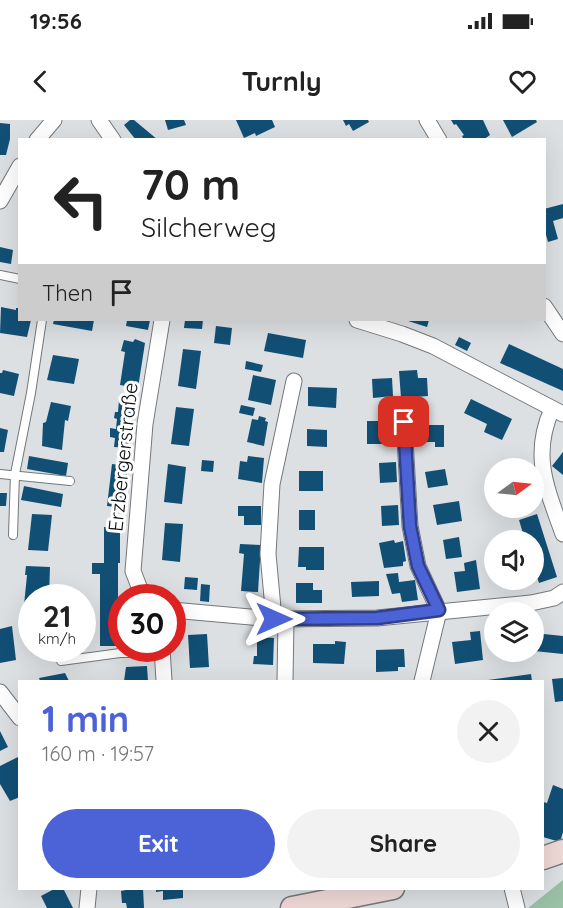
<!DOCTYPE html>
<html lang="en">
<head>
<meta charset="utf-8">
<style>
  body { margin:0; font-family:Quicksand,sans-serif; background:#f2f2f2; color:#222; height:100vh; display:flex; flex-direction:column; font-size:22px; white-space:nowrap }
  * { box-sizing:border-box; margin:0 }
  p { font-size:20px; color:#767676 }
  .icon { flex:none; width:33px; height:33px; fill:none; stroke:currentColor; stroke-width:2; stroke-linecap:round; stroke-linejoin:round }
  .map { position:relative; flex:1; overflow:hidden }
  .sheet { position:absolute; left:18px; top:560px; width:526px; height:210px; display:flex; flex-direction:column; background:#fff; border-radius:0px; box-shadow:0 6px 24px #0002 }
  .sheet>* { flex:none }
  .hud { position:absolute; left:18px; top:18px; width:528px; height:183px; border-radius:0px; box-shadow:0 6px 24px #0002; background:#fff; color:#222; overflow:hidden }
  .needle { width:39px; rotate:75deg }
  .fabs { position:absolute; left:484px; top:338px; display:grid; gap:12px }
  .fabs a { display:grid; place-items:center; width:60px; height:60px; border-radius:50%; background:#fff; box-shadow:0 6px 24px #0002; font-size:30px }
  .speed { position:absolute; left:18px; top:464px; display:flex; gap:12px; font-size:30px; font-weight:700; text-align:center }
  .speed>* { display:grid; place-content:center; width:78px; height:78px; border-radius:50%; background:#fff; box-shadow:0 6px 24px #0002; line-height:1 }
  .speed small { font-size:15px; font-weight:400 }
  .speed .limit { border:9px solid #d22; background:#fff; color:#111 }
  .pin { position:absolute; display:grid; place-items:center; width:51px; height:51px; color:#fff; margin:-26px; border-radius:12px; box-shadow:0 3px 9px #0006 }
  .me { position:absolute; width:66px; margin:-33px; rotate:90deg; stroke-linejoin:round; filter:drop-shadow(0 0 4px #0008) }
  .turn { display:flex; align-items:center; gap:21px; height:126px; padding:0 24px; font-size:27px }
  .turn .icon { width:78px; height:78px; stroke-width:2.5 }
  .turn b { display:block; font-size:42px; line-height:51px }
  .then { display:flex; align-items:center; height:57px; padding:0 24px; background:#0003; gap:12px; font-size:22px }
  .round { display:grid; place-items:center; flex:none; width:63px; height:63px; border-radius:32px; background:#f2f2f2 }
  .head { display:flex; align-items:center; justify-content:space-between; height:102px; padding:0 24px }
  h1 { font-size:36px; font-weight:700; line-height:45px; color:#4c62d7 }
  .primary-button { display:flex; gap:12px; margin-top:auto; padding:12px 24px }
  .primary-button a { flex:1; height:69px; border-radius:36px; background:#4c62d7; color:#fff; font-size:24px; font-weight:700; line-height:69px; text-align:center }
  .primary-button a+a { background:#f2f2f2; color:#222 }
  .status { display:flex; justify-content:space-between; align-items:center; height:42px; padding:0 30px; background:#fff; direction:ltr }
  .status svg { height:16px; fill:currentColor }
  header { display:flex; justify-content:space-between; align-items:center; height:78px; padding:0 24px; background:#fff; font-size:27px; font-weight:700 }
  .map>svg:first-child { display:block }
  .green { fill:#9ac0a6 }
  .building { fill:#124f75 }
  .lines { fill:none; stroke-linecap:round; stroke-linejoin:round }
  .lane-casing { stroke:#75787b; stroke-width:10 }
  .street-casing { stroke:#75787b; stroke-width:17 }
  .secondary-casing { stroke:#75787b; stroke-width:25 }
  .lane { stroke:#fff; stroke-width:8 }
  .street { stroke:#fff; stroke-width:15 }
  .secondary { stroke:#efd9d6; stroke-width:22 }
  .route-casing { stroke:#31408c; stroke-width:15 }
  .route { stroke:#4c62d7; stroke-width:10 }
  .labels { text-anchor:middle; stroke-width:6; stroke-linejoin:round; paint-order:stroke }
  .street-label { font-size:20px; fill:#0f1112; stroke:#fff }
</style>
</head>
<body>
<div class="status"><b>19:56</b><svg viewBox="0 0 49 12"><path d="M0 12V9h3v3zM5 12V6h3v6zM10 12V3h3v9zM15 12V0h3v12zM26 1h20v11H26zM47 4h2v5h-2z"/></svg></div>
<header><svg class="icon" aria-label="back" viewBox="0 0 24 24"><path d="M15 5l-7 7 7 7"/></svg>Turnly<svg class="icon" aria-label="heart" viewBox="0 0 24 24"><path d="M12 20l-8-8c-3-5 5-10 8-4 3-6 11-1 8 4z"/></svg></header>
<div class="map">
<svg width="563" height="788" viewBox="0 0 563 788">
  <rect width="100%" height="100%" fill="#dce0e3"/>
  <path class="green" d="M563,760V788H528Z"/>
  <g class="building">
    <path d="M130,0H134L158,20H136L124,5Z"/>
    <path d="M165,0H184L186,5L168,10Z"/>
    <path d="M236,0H272L275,7L256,16L255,13L244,18Z"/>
    <path d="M343,0H368L369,2L353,11L349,4L346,6Z"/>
    <path d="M451,0H483L490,15L483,20H464L462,16L464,15L456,4L454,5Z"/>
    <path d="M503,0H536L537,2L512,17Z"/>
    <path d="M0,3L10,4V19L6,35H0Z"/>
    <path d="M563,84V98L553,101L558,119L548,122L544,108V89Z"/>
    <path d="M0,127L13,130L11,144L0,142Z"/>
    <path d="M1,187L16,190V188H20V200H31L27,217L0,213Z"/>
    <path d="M54,200H94L92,211L53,204Z"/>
    <path d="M127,200H150L148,210L126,206Z"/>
    <path d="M185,200H203L202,209L184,208Z"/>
    <path d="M405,200H429L427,207Z"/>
    <path d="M216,206L232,208L230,225L214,223Z"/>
    <path d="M268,213L306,220L303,238L264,231Z"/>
    <path d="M459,217L471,223L467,231L455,225Z"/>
    <path d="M135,219L145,223L138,268L120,265L125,232L121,231L124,220L133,222Z"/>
    <path d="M509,224L563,249V271L500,243Z"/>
    <path d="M183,229L201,231L196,269L178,266Z"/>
    <path d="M53,235L79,239L74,264L47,260Z"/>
    <path d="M246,241L263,245L261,252L245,249Z"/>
    <path d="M3,250L19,254L14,276L0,273V253H2Z"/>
    <path d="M417,250L418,258H427L428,276L401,278L399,251Z"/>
    <path d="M253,255L276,260L271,285L248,280Z"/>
    <path d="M392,258L393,276L373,278L372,259Z"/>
    <path d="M308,267L337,268L336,288L308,286Z"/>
    <path d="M471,279L512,299L502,320L484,312L487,304L464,293Z"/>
    <path d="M119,280L135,281L130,328L114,327L115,318L110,317V308L116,309L117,299L114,298L115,292H118Z"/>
    <path d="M51,282L71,286L68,301L65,300L62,330L42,326L43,303L46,302Z"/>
    <path d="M241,285L255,288L253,296L239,293Z"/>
    <path d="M176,287L194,289L189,326L171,324Z"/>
    <path d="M259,296L266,298L265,301L268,302L264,326L247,322L252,299L258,300Z"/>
    <rect x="367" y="301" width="19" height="23"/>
    <path d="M427,305H444V327H435V322H426Z"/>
    <path d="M0,308L8,310L4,332H0Z"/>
    <path d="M307,309L327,310V327L307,326Z"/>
    <path d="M563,332V355L552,346Z"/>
    <path d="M29,336L68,343L66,356L27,349Z"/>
    <path d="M248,336L264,338L262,363L238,359L240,341L247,342Z"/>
    <path d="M202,340L214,341L213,352L201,351Z"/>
    <path d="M396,342L397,362L380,363L379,343Z"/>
    <path d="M112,344L128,346L123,388L107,386Z"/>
    <path d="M168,344L186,347L182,384L164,382Z"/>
    <path d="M445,349L448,365L428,368L425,352Z"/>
    <rect x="299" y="351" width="24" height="20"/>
    <path d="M24,366L63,374L61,387L21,380Z"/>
    <path d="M0,373H7L6,386H0Z"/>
    <path d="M459,381L462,401L437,405L433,385Z"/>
    <path d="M398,385L399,405L382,406L381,386Z"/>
    <path d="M238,386H261V405H244V396H238Z"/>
    <rect x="299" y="390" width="16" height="20"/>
    <path d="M32,394L52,395L48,431L28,430Z"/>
    <path d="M537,394L557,457L539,463L534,448V420H525L519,400Z"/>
    <path d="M165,403L183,404L180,442L162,440Z"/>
    <path d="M104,407H120V443H118V507H122V523H118L119,526H100V454H92V443H104Z"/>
    <path d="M459,417L462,437L446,439L443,420Z"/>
    <path d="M394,420L395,423L403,421L406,441L403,442V446L384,448L379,423Z"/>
    <path d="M240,424L261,425L258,472L241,471L244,434L239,433Z"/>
    <path d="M299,427H324V450H306V447H298Z"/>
    <path d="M476,440L480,469L457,472L454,452L465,451L464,443Z"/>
    <path d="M26,446L50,447L49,477H32V494H27V485H24L27,455H25Z"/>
    <path d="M398,453L399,462L415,460L418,480L402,482L400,473L392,474L386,454Z"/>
    <path d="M185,457L198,458L197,470L184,469Z"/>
    <path d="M379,461V476L352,477L351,462Z"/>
    <path d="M296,463H313V470H322V483H296Z"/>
    <path d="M201,464L210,465L209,482L200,481Z"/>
    <path d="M12,506L16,540L0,543V509Z"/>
    <path d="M480,511L483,540L455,544L452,522L471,520L470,512Z"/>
    <path d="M534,513L563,516V534L534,531Z"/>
    <path d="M207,514L209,547L190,548L188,515Z"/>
    <path d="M257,517L274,518L273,545L253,544L254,536H257Z"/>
    <path d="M335,521L346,522L344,544L313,543V524H335Z"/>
    <path d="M404,529L405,547H398V551L376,552V530Z"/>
    <path d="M147,546L148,561H124L126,547Z"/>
    <path d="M65,553L69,561H40L39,558Z"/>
    <path d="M531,554L532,561H489L488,560Z"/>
    <path d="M563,558V581L555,582L552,559Z"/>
    <path d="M0,611L8,627L0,631Z"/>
    <path d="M20,636V677L10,681L0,664V646Z"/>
    <path d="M553,665L563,669V712L560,722L543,717V682L547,683Z"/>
    <path d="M56,768H63L73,788H47L41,776Z"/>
    <path d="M126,768H143L144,788H127L126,783H122L121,771L126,770Z"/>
    <path d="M156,768H183V778L163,780V771L156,772Z"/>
  </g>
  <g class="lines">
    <g class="lane-casing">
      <g id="lane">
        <path d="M0,155L20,159"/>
        <path d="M0,354L70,361"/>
        <path d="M13,415L15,354L31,273L42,200"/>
        <path d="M61,541L120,533H162"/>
      </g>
    </g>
    <g class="street-casing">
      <g id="street">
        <path d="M99,0L113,20"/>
        <path d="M427,0L439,20"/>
        <path d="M37,20L54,0"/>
        <path d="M0,81L20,46"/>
        <path d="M544,186L563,214"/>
        <path d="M357,200L402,214L433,226L563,294"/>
        <path d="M552,289C531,336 547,369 563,414"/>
        <path d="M404,302L410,406L418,446L439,491L422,561"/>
        <path d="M143,477L133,451L145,304L162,200"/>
        <path d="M172,490L274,499L377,498L531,483L554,478L563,472"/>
        <path d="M274,499L268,434L272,364L294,261"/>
        <path d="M162,528L164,561"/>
        <path d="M285,561L286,499"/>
        <path d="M0,572L20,598"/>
        <path d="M512,768L517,788"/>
        <path d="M87,788L89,768"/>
      </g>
    </g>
    <g class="secondary-casing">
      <g id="secondary">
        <path d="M543,738L563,731"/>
        <path d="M292,788L393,768"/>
      </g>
    </g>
    <use href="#lane" class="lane"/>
    <use href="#street" class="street"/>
    <use href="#secondary" class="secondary"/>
  </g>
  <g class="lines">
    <g class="route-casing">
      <path id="route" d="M274,499L377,498L439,490L418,446L410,406L404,302"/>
    </g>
    <use href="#route" class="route"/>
  </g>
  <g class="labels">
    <g class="street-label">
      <text transform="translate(123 337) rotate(-84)" y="7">Erzbergerstraße</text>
    </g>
  </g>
</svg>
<div class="fabs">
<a><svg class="needle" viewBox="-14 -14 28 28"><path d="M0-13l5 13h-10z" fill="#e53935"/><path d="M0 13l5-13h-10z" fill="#767676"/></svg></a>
<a><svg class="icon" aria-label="sound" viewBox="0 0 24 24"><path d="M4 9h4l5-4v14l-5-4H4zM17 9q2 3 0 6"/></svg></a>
<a><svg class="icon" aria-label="layers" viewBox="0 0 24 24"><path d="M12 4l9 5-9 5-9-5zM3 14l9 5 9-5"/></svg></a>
</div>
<div class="speed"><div>21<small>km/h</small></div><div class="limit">30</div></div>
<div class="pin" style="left:404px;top:302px;background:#d93025"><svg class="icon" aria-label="arrive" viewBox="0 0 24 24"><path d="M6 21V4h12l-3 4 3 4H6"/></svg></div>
<svg class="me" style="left:274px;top:499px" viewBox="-20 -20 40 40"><path d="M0-17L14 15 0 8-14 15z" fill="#4c62d7" stroke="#fff" stroke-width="4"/></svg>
<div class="hud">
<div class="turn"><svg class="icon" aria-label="left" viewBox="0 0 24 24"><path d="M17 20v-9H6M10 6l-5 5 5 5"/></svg><div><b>70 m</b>Silcherweg</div></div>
<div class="then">Then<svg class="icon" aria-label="arrive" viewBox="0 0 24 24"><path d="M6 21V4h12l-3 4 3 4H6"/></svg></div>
</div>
<section class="sheet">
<div class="head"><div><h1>1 min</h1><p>160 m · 19:57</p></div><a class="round"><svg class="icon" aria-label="close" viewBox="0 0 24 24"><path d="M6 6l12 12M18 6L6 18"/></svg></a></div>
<div class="primary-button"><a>Exit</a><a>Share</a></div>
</section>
</div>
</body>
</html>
